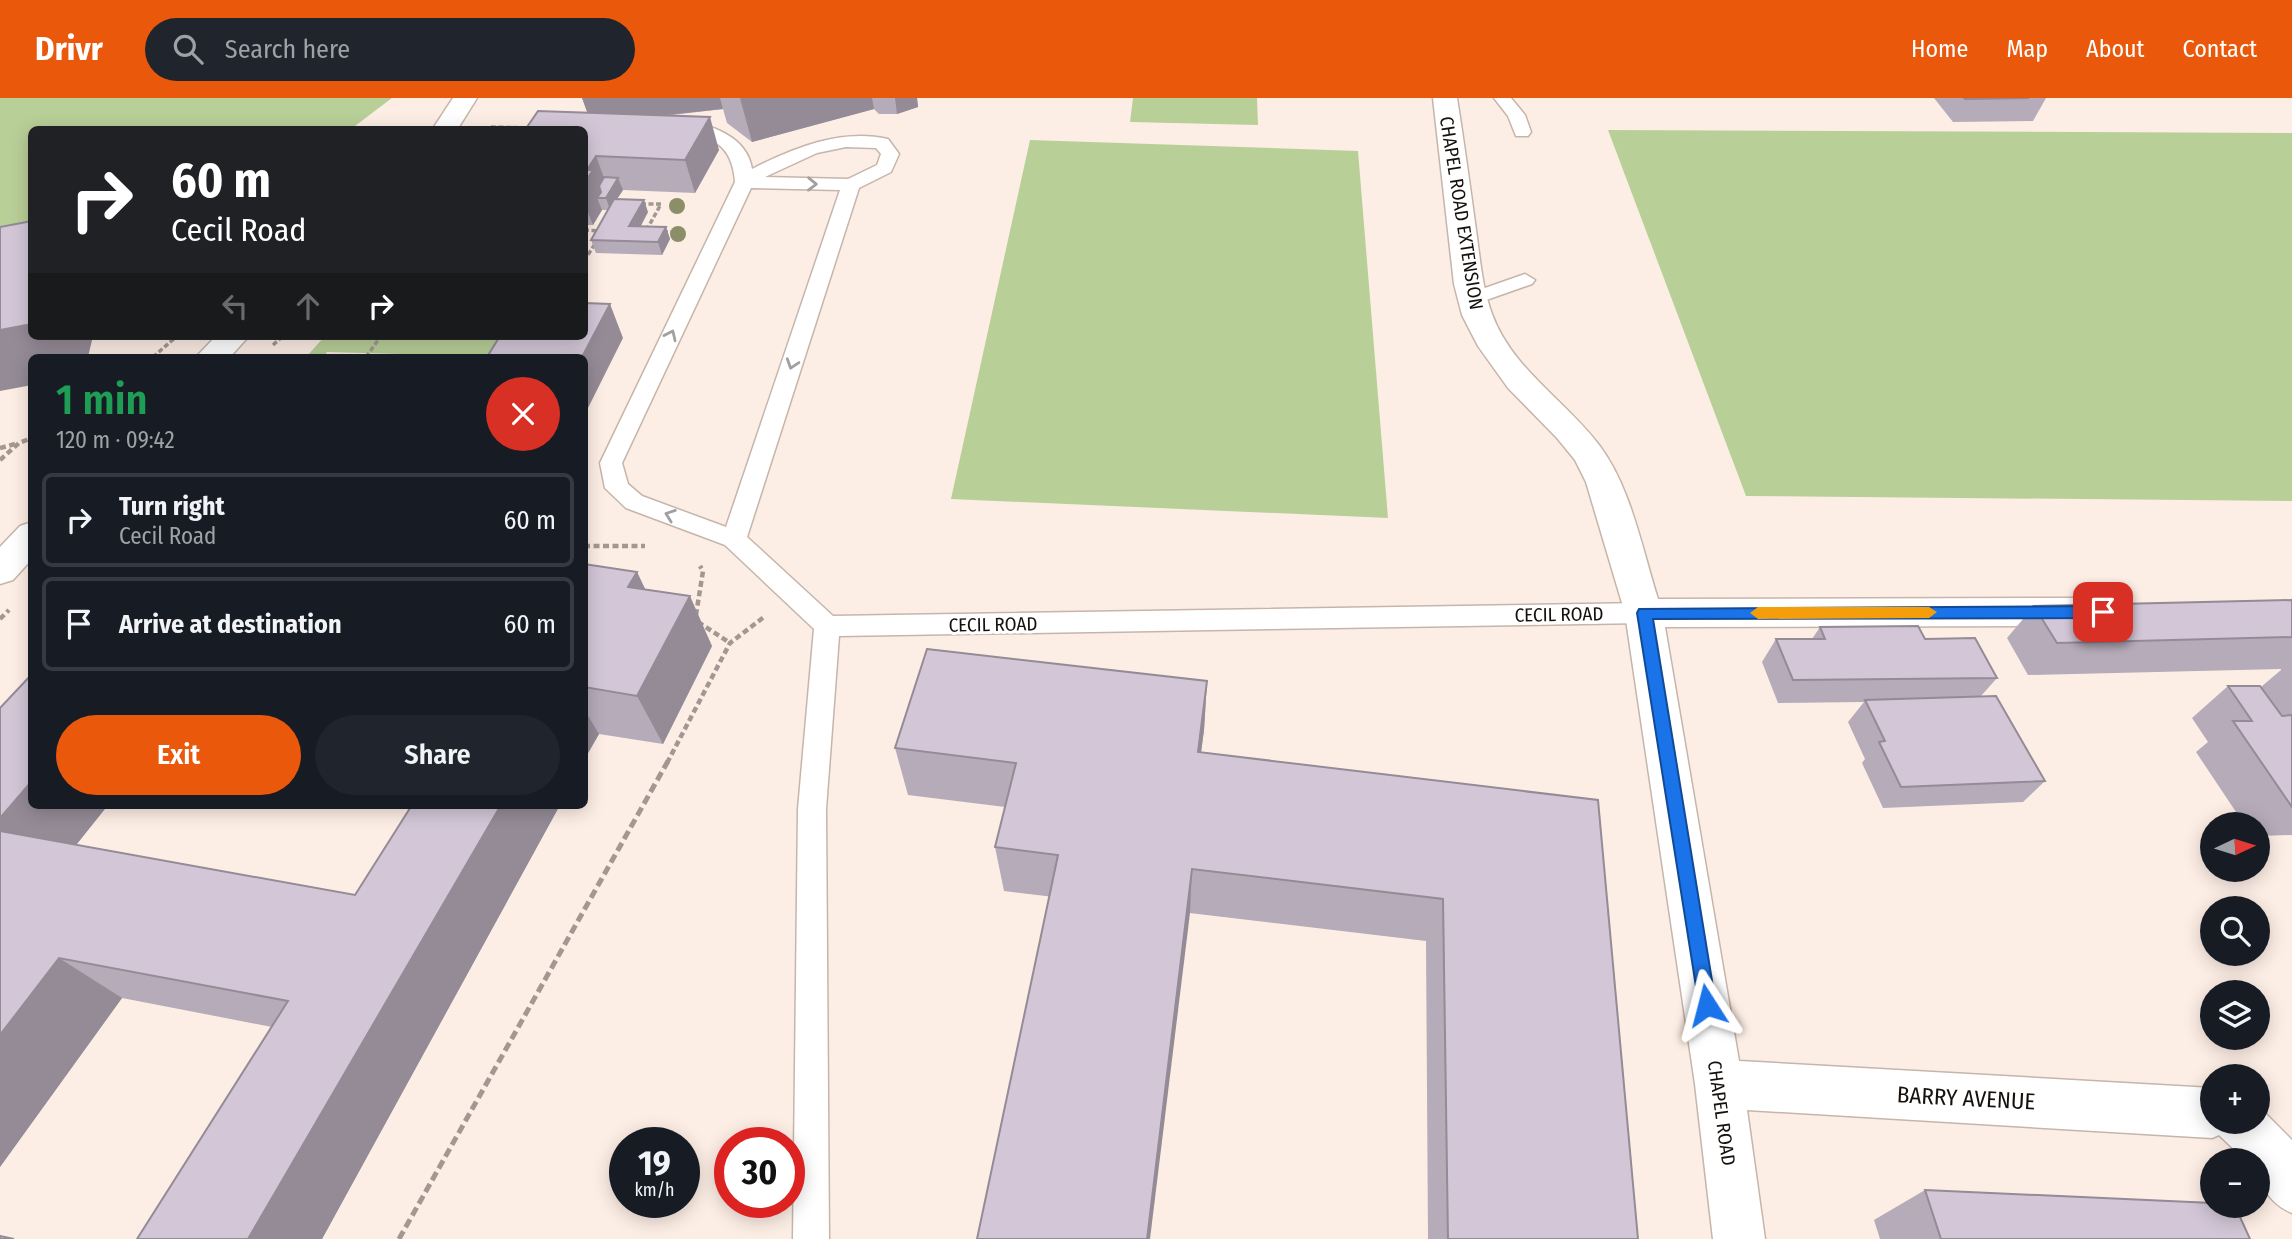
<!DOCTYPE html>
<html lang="en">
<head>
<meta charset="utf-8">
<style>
  body { margin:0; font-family:"Fira Sans Condensed",sans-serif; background:#20242c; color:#f1f3f6; height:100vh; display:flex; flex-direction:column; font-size:26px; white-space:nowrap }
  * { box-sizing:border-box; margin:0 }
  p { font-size:23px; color:#9ea1a6 }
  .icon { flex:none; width:38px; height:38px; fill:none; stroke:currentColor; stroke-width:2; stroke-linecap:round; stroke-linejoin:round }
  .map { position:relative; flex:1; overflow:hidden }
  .sheet { position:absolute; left:28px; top:256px; width:560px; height:455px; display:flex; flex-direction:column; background:#171b24; border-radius:10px; box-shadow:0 4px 18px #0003 }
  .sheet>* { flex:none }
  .banner { position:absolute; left:28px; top:28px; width:560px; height:214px; border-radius:10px; box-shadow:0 4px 18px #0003; background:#202124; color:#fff; overflow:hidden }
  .needle { width:46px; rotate:86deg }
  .controls { position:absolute; left:2200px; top:714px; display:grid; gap:14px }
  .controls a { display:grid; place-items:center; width:70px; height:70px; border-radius:50%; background:#171b24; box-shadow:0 4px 18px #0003; font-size:35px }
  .speed { position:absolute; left:609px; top:1029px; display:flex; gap:14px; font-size:35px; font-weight:700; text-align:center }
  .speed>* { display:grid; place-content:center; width:91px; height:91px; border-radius:50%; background:#171b24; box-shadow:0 4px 18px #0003; line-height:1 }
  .speed small { font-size:18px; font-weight:400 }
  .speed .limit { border:10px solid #d22; background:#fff; color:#111 }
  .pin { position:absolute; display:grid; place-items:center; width:60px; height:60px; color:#fff; margin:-30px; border-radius:14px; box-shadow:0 4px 10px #0006 }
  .me { position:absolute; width:77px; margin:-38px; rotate:351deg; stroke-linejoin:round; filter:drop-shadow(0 0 5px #0008) }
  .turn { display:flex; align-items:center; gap:24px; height:147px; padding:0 28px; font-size:32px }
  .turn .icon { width:91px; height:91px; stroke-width:2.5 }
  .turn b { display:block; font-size:49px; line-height:60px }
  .lanes { display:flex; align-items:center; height:66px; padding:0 28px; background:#0003; justify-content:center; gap:35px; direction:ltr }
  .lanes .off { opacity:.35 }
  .round { display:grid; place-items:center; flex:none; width:74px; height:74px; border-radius:37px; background:#20242c }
  .overview { display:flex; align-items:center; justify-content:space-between; height:119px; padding:0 28px }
  h1 { font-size:42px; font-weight:600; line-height:52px; color:#1e9e55 }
  .button { display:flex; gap:14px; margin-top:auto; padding:14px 28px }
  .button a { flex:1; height:80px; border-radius:42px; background:#ea580c; color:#fff; font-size:28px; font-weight:600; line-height:80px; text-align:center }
  .button a+a { background:#20242c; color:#f1f3f6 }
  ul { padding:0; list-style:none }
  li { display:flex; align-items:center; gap:21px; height:94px; margin:0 14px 10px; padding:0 14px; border:4px solid #363941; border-radius:10px }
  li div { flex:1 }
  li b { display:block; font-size:26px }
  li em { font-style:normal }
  header { display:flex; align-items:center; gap:42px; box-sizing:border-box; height:98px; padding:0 35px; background:#ea580c; color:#fff }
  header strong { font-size:33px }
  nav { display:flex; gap:38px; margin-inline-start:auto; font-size:24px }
  .search { width:490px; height:63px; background:#20242c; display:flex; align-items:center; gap:18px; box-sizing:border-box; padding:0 24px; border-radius:38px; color:#9ea1a6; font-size:26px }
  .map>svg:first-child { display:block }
  .green { fill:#b9cf98 }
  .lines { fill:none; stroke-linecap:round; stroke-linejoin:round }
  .lane-casing { stroke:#c6b5aa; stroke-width:3 }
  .street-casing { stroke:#c6b5aa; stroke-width:3 }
  .secondary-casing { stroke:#c6b5aa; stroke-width:3 }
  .path-far2 { stroke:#a39891; stroke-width:3.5; stroke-dasharray:5 2.5; stroke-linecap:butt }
  .path-far1 { stroke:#a39891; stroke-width:4.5; stroke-dasharray:6 3.5; stroke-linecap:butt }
  .path { stroke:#a39891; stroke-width:5; stroke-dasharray:9 4.5; stroke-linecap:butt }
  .lane { fill:#fff; fill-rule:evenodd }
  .street { fill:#fff; fill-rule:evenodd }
  .secondary { fill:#fff; fill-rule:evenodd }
  .tree { fill:#8b8f67 }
  .wall { fill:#b5abb9 }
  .shaded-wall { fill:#948b96 }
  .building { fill:#d3c7d7; stroke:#948b96; stroke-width:2 }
  .oneway { stroke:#a2a09e }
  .route { fill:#1a73e8; stroke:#114b97; stroke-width:2 }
  .slow { fill:#f59e0b }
  .labels { text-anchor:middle; stroke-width:6; stroke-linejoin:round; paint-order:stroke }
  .street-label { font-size:19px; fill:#17110d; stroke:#fff }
  .near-street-label { font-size:23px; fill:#17110d; stroke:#fff }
</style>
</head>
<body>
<header>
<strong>Drivr</strong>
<div class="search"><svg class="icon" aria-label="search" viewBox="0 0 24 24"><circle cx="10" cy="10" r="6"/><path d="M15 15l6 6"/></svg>Search here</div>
<nav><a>Home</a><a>Map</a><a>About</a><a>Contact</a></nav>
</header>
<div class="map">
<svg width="2292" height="1141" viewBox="0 0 2292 1141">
  <rect width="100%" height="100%" fill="#fdeee5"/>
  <g class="green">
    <path d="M0,0H392L351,31L32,32L31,135L0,137Z"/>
    <path d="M1133,0H1257L1258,27L1130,24Z"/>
    <path d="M1608,32L2292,35V403L1746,398Z"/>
    <path d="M1030,42L1358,53L1388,420L951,401Z"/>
    <path d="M325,238H520L505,259L327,254L324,259H306Z"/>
  </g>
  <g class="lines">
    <g class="lane-casing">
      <g id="lane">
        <path d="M1494,0H1511L1525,17L1531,34L1528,38H1516L1508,18Z"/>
        <path d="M681,22C710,26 747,38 752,71C793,50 842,30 888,41L899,56L891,74L859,90L747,439L833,518L1644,505L1653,508L1657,515L1653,522L1644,525L839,538L826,711L829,1141H793L798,711L814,531L725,447L626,410L605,390L600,365L735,84C732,43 710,40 675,31L672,27L675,23ZM846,49L876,50L881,56L877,67L848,81L765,79L817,55ZM751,90L840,92L726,429L642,398L628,386L622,365Z"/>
        <path d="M1525,176L1535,182L1532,186L1472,207L1462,201L1465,197Z"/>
      </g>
    </g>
    <g class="street-casing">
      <path id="street" d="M1433,0H1457C1464,44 1470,88 1476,132C1480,160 1482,189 1492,216C1512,271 1565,302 1599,347C1631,389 1642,451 1658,501L2080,500L2093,504L2099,514L2093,524L2080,528L1665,529L1739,963L2212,990V1024H2258V1008L2292,1042V1115C2270,1106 2258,1087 2258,1062H2245L2219,1037L2212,1040L1747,1012L1765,1141H1713L1695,986L1625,515L1586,384L1575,362L1557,340L1508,290L1478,248L1462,217L1454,186Z"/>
    </g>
    <g class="secondary-casing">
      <g id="secondary">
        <path d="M453,0H477L457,32H432Z"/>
        <path d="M216,238H249L230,259H196Z"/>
        <path d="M32,424V461L13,482L0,486V449L20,428Z"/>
      </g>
    </g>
    <g class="path-far2">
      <path d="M491,29L531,30"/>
      <path d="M641,106H661L646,133"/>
      <path d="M584,132L601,133"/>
      <path d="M663,134H674"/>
      <path d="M584,163L595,146"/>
      <path d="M273,247L283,238"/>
      <path d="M153,259L176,239"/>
      <path d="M366,259L381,238"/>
    </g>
    <g class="path-far1">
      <path d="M0,350L15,346"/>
      <path d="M0,362L19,345L32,340"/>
      <path d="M584,448H645"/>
      <path d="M696,517L703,473L700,468"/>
      <path d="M0,521L9,512"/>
      <path d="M698,524L730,545"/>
      <path d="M667,665L730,545L764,519"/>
    </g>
    <path class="path" d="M399,1141L668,663"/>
    <use href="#lane" class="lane"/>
    <use href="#street" class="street"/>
    <use href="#secondary" class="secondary"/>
  </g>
  <g class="tree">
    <circle cx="677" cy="108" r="8"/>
    <circle cx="678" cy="136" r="8"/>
  </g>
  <g class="wall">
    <path d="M582,0H917L918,9L897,16H879L874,11L752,44L727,25L723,11L664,18L719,52L695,95L623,92L617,101L648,114L641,128L666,129L670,141L662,157L596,155L591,142L608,112H602L593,127H584V32L588,15Z"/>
    <path d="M1934,0H2046L2033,23L1953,24Z"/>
    <path d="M584,466L637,474L645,492L712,548L663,646L599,636L584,662Z"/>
    <path d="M2292,502V737L2258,738V726H2244L2196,654L2208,644L2192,620L2228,588L2261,589L2281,572V571L2028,577L2007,540L2034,508Z"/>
    <path d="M1820,529L1925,541L1997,580L1981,598L2045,683L2023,704L1883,710L1862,665L1865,661L1848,624L1864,604L1778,605L1762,564L1776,541H1812Z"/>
    <path d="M32,576L108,707L76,747L355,797L412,707H560L322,1141H137L272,929L122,900L0,1069Z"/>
    <path d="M1207,583L1204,632L1201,654L1598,702L1638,1141H1428L1426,843L1004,793L995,749L1005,709L908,697L895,650Z"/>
    <path d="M1925,1092L2250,1141H1880L1874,1122Z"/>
  </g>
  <g class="shaded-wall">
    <path d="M582,0H720L723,11L591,25Z"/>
    <path d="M740,0H872L874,11L752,44Z"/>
    <path d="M895,0H917L918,9L897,16Z"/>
    <path d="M710,19L719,52L695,95L685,62Z"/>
    <path d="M596,58L608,91L597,100L602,112L593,127L584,105V86L587,72Z"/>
    <path d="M618,80L623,92L610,112L606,100Z"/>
    <path d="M644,102L648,114L634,140L629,128Z"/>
    <path d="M666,129L670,141L662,157L658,144Z"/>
    <path d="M610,206L623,240L584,318V259H582Z"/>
    <path d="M32,226V238H93L88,259H32V287L0,293V232Z"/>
    <path d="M637,474L661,524L628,489Z"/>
    <path d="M690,498L712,548L663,646L637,598Z"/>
    <path d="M1207,583L1204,632L1195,701L1198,654Z"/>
    <path d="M584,611L599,636L584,662Z"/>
    <path d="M32,683V707H108L53,776L0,738V720Z"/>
    <path d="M501,707H560L322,1141H248Z"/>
    <path d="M1192,771L1190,815L1150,1141H1147Z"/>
    <path d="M59,860L122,900L0,1069V937Z"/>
  </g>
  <g class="building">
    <path d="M1964,0H2029L1965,1Z"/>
    <path d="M538,13L710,19L685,62L596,58L587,72H593L584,86V32H525Z"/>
    <path d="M604,79L618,80L606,100H597L601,94L599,88Z"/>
    <path d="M614,101L644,102L629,128L666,129L658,144L591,142Z"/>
    <path d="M32,123V226L0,232V129Z"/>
    <path d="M584,205L610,206L582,259H487L500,238H584Z"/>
    <path d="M584,466L637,474L628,489L690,498L637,598L584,589Z"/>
    <path d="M2292,502V539L2057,545L2034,508Z"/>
    <path d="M1918,528L1925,541L1975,540L1997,580L1793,582L1776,541H1825L1820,529Z"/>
    <path d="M927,551L1207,583L1198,654L1598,702L1638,1141H1448L1443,801L1192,771L1147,1141H977L1058,757L995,749L1016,665L895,650Z"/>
    <path d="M32,576V683L0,720V610Z"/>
    <path d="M2228,588H2260L2282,618L2292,617V709L2233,623H2252Z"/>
    <path d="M1996,598L2045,683L1901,689L1879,644L1885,643L1865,602Z"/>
    <path d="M412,707H501L248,1141H137L288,903L59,860L0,937V733L355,797Z"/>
    <path d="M1925,1092L2212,1105V1108H2235L2250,1141H1941Z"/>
    <path d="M0,1138L14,1141H0Z"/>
  </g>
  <defs><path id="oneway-chevron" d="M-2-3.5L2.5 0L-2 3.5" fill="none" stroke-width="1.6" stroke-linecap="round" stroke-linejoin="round" transform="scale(1.75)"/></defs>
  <g class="oneway">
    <use href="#oneway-chevron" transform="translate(812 86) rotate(1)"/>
    <use href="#oneway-chevron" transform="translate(671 237) rotate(-65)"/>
    <use href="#oneway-chevron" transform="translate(792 266) rotate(108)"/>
    <use href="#oneway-chevron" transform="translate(670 417) rotate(-160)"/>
  </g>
  <path class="route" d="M2103,508L2111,514L2103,520L1653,521L1716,907L1714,914L1707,916L1700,914L1637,515L1639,511Z"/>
  <path class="slow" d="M1758,509H1929L1937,514L1929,520L1758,521L1750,515Z"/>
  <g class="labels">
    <g class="street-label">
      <text transform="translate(1462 115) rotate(81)" y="7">CHAPEL ROAD EXTENSION</text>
      <text transform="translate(1559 516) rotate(-1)" y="7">CECIL ROAD</text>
      <text transform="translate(993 526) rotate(-1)" y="7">CECIL ROAD</text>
      <text transform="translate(1722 1015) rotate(82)" y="7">CHAPEL ROAD</text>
    </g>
    <g class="near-street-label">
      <text transform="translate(1966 1000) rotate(3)" y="8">BARRY AVENUE</text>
    </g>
  </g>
</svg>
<div class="controls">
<a><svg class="needle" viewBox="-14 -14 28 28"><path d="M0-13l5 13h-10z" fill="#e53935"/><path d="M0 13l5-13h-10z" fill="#9ea1a6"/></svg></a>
<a><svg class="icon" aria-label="search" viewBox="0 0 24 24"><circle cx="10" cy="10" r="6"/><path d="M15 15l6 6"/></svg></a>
<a><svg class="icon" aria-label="layers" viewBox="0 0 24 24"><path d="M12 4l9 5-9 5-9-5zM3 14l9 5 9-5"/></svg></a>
<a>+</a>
<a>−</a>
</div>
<div class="speed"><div>19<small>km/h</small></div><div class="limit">30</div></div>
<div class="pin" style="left:2103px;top:514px;background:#d93025"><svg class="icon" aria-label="arrive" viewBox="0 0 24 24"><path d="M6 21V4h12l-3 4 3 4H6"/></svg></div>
<svg class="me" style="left:1707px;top:907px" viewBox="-20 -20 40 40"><path d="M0-17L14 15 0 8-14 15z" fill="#1a73e8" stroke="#fff" stroke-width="4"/></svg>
<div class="banner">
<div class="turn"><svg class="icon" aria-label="right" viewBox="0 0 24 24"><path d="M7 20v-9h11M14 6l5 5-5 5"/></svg><div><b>60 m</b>Cecil Road</div></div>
<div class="lanes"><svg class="icon off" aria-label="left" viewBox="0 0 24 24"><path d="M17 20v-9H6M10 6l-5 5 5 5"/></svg><svg class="icon off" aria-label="ahead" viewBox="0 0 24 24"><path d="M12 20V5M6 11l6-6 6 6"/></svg><svg class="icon" aria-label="right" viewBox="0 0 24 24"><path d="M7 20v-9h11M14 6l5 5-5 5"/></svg></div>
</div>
<section class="sheet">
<div class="overview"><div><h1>1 min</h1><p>120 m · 09:42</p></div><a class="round" style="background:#d93025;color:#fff"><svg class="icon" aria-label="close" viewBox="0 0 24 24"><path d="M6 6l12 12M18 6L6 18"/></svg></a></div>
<ul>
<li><svg class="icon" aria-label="right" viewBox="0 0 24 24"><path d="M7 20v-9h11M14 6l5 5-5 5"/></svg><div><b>Turn right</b><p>Cecil Road</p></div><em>60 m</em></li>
<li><svg class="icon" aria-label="arrive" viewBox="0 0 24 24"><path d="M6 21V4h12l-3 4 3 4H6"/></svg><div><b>Arrive at destination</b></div><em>60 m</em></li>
</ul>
<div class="button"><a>Exit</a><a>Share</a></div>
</section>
</div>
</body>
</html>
